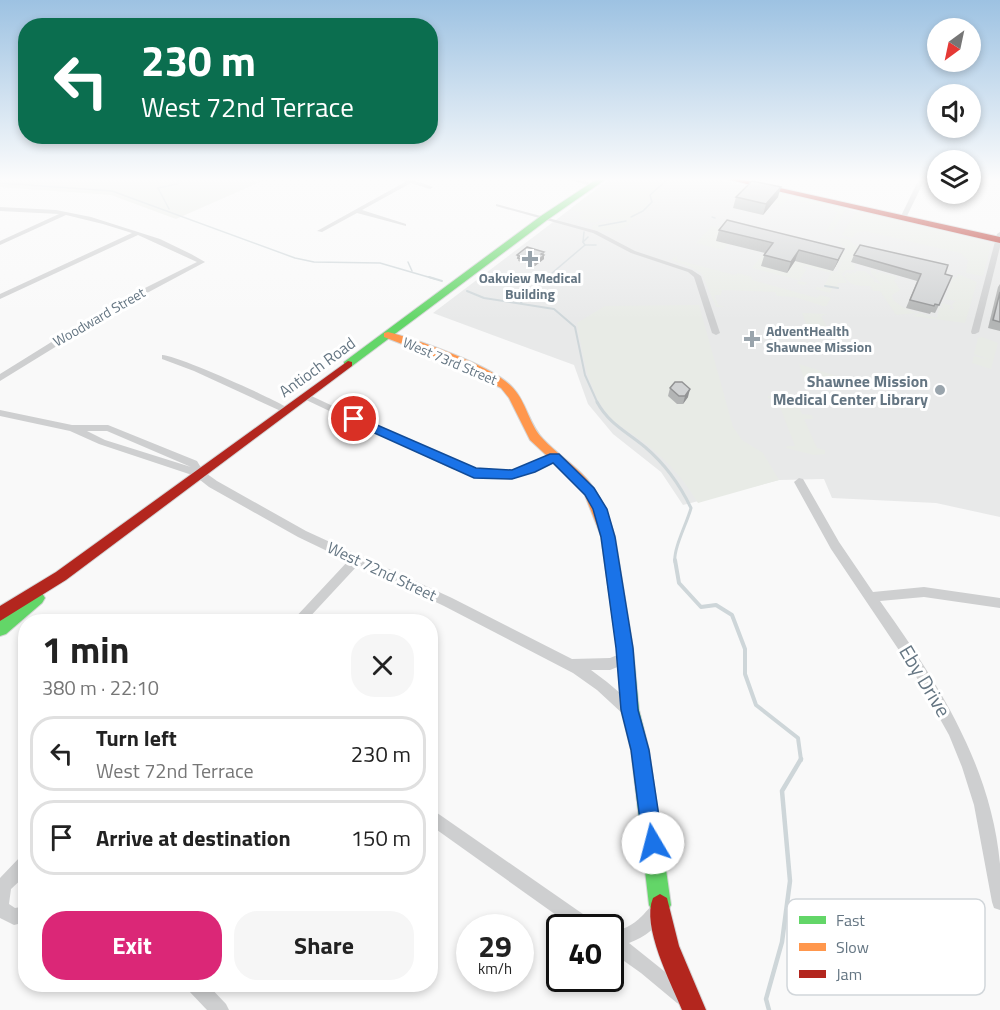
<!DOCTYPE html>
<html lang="en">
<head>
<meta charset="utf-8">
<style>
  body { margin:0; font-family:"Titillium Web",sans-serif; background:#f6f6f6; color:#222; height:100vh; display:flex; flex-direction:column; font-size:22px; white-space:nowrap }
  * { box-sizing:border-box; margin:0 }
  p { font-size:20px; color:#767676 }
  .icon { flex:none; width:33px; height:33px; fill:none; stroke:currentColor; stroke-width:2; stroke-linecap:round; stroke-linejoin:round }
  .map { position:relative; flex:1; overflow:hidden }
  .sheet { position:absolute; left:18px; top:614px; width:420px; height:378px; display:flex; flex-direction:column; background:#fff; border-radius:24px; box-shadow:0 3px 9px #0003 }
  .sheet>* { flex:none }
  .guide { position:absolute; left:18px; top:18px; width:420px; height:126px; border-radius:24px; box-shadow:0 3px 9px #0003; background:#0b6e4f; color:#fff; overflow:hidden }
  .needle { width:39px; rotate:213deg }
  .controls { position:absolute; left:927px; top:18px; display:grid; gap:12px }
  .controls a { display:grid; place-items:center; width:54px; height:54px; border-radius:50%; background:#fff; box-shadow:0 3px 9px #0003; font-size:30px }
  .speed { position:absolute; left:456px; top:914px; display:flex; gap:12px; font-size:30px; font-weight:700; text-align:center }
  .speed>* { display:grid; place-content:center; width:78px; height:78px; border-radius:50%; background:#fff; box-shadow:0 3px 9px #0003; line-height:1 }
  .speed small { font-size:15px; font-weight:400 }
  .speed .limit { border:3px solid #111; border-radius:9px; background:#fff; color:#111 }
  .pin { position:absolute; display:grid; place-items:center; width:51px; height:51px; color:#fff; margin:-26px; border:3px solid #fff; border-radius:50%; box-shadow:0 2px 6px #0007 }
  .me { position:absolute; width:66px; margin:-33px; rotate:352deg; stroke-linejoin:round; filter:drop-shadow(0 0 4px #0008) }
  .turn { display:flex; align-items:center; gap:21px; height:126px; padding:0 24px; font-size:27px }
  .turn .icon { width:78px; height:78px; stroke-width:2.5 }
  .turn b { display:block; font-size:42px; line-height:51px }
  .round { display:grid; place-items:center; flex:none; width:63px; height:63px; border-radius:24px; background:#f6f6f6 }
  .summary { display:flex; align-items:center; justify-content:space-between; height:102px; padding:0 24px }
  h1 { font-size:36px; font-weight:700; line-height:45px }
  .button { display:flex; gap:12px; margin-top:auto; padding:12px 24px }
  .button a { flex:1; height:69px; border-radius:24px; background:#db2777; color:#fff; font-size:24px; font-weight:700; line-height:69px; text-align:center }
  .button a+a { background:#f6f6f6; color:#222 }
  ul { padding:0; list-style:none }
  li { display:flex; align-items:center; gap:18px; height:75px; margin:0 12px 9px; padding:0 12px; border:3px solid #e0e0e0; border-radius:24px }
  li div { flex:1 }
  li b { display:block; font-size:22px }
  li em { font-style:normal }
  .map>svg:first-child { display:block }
  .built { fill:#e8e9e9 }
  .green { fill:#e8ebe6 }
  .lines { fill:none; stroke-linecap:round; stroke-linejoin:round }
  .stream-far4 { stroke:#ced6d9; stroke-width:1.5 }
  .stream-far3 { stroke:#ced6d9; stroke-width:2 }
  .stream-far2 { stroke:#ced6d9; stroke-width:3 }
  .stream-far1 { stroke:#ced6d9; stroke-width:4 }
  .stream { stroke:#ced6d9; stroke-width:4.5 }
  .fast-casing { stroke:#d5d6d7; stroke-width:2 }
  .slow-casing { stroke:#d5d6d7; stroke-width:2 }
  .jam-casing { stroke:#d5d6d7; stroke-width:2 }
  .street { fill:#cecfd0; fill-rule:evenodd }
  .fast { fill:#63d668; fill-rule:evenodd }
  .slow { fill:#ff974d; fill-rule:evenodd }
  .jam { fill:#b3261e; fill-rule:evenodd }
  .wall { fill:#b3b5b5 }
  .shaded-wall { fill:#929394 }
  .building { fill:#d0d2d3; stroke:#929394; stroke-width:1.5 }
  .route { fill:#1a73e8; stroke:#114b97; stroke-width:1.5 }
  .poi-dot { fill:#99a4ac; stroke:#fff; stroke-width:2 }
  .labels { text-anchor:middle; stroke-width:6; stroke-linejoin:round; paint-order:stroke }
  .far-poi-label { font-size:14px; font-weight:bold; fill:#657683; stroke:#fff }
  .far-street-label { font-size:14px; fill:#657683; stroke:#fff }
  .street-label { font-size:16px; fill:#657683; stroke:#fff }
  .poi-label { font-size:16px; font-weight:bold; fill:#657683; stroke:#fff; text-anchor:end }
  .near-street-label { font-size:20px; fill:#657683; stroke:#fff }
  .key { fill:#fff; stroke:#d1d6da; stroke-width:1.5 }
  .key-label { font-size:16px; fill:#657683 }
</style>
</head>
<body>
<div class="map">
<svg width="1000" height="1010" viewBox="0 0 1000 1010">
  <rect width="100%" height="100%" fill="#f9f9f9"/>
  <path class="built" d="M666,179H716L1000,244V517L936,503L832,498L824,479L779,480L683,505L661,472L613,434L588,404L574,365L433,313L573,207Z"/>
  <g class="green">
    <path d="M0,179H267L176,219L111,195L0,187Z"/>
    <path d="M610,179H674L657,195L662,199H654L648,202L647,205L652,208L640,211C627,229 618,235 593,229L591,227L594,225L612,220L604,218C596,223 587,226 579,217L583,212L574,211L571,208Z"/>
    <path d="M746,185L843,206L846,209L832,232L820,230L826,231L838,212L832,210L833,208L789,198L782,206L774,204L778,197L751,191L742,198L732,195Z"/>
    <path d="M861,211L988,242L991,246L983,276L966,273L968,260L960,253L865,231L856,233L852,238L842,235L856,212Z"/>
    <path d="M712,226L778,242L728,244L723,250L696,243Z"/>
    <path d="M841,238L849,240L855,245L882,252L857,253L851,263L855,264L854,270H846L842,274L847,283H837L839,287H833L830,293L815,289L817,287L823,288L831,273L837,271L844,258L832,273L804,266L803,268L807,269L799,281L808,283L804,285L797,284L799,280L752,268L763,254L770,253L833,271L839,260L802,248L840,258L846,249L838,241Z"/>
    <path d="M677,256V260L735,275L738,273L752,277V280L817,298L820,295L831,298L826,306H823L795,297L777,296L775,292L722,290L721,295H714L718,305L725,307H716L702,274L693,268L674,261L672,259Z"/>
    <path d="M871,269L877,271L876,274L879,272L898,277L894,280L900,290L892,295L893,300L904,308L917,313L896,315L880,291H873L870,286C858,286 850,286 844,276L846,272L852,274L853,271L855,274L856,271H865L875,280L873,281L882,285L871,273Z"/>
    <path d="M958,274L977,282L965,323L912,316L920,313L937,318L939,307L944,308L941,305L943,303L952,306L948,309H954L952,304L956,301L945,299L953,277L956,278Z"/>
    <path d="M699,305L733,427L742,440L763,453L779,480L698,503C686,483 669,462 650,447C638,437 623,429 612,419C588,394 583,355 577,323L605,306Z"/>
    <path d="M802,313L827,314L821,316L829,331L837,333L778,332L809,331Z"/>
    <path d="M982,337L998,343L991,369L972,363L974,356L991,360L974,354L978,338Z"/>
    <path d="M799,364L852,381H805Z"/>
    <path d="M768,396L803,398L796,400L802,414L812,415L813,419H804L817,448L825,450V454L814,455L786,448L787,446H795L777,399L768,398Z"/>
  </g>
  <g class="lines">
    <g class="stream-far4">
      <path d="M0,183L112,191L295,258L314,262L380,263L435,279"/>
      <path d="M169,209L158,188L177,184L180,179"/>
      <path d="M631,217L643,211L652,202L650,195L668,179"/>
      <path d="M712,217L715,218"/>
      <path d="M599,226L626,221"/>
      <path d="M583,242L584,232"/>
      <path d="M585,245H596"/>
      <path d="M408,262L412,271"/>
      <path d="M545,279L585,245L583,242L588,237"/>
    </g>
    <g class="stream-far3">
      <path d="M429,277L442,281"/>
      <path d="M825,286L838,288"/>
      <path d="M467,291L484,298L554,309L575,327L585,375L598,404"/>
      <path d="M521,303L524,296L546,277"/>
    </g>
    <path class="stream-far2" d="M597,402C609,424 627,432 645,447C665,464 680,485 691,508C687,523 673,549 675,562"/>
    <path class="stream-far1" d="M675,560L679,583L701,607L716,605L732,615L745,649V674L756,705L798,738L801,760"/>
    <path class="stream" d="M769,1010L766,999L782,942L790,881L782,791L801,759"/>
    <g class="fast-casing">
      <g id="fast">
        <path d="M597,179H606L547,220L352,366H344V362L541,216Z"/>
        <path d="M608,532L613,533L615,537L633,648L639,710L649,750L671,905L667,912L660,916L653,912L649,905L631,750L621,710L617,648L601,537L603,533Z"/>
        <path d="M37,592L42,593L45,598L42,603L6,634L0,636V619L32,593Z"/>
      </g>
    </g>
    <g class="slow-casing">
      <path id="slow" d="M388,332C418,340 494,366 513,388C527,403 529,425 543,439C555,452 569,461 581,473C599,490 608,514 615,537L613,541H603L584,493L573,480L530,440L509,398L501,388L462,367L384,337V333Z"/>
    </g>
    <g class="jam-casing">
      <g id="jam">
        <path d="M726,179H739L1000,237V243Z"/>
        <path d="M348,361L352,362V366L66,580L0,621V606L56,572Z"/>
        <path d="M660,894L667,898L679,946L706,1010H682C671,983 641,926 653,898Z"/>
      </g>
    </g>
    <g class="street">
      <path d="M403,179L413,180L433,187L430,189L411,183L362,210L406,224V226L357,213L322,232L317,231L405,182L403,181Z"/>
      <path d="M567,179H576L594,184L591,186Z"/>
      <path d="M919,179H925L906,218L901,219L900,218Z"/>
      <path d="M496,204L597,231L635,251L692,270L701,276L720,333L716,335L712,333L694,277L688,272L631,253L593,233L496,206Z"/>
      <path d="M0,207L56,210L91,217L160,239L191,254L205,262L117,309L0,381V374L111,305L197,262L138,235L0,299V294L132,233L103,224L66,215L0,245V241L59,214L0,211Z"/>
      <path d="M1000,232V247L979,332L975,334H972L971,332L997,234Z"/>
      <path d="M162,355C174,354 280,401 291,410L289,412H283L194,371L162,359Z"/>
      <path d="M305,393L459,465C482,471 505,474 527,465C536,462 545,457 554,454L559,457C553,463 545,466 538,469C508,481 482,478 452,469L302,398L301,396Z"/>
      <path d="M0,410L72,425H108L197,461L203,471L217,481L306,531L452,598L572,659L610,658L625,652L630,654L631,658L630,662L610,670H591L607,682L633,704L635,709L633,714L628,715L623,714L597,690L573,673L444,606L358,565L306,621H292L348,561L298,537L209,487L195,476L99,444L70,431L0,416ZM87,431H107L191,467L105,440Z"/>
      <path d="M799,478L803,479L839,542L873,592L924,587L1000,598V608L924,597L880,601C936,680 991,764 1000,864C1000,879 1000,895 1000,910L994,908L992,902L974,805L962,767L949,735L913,671L831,549L794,482Z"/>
      <path d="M430,808L593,921L595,927H573L430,825Z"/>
      <path d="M26,855V875L11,889L9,904L15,908L26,906V922L14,925L0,918V878L20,857Z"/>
      <path d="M657,903L663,905L665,911C659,927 645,937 629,943L689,991L692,997L689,1003L683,1006L677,1003L641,973L610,951V932C622,931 633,925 642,916C647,911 650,906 657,903Z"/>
      <path d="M185,984H207L226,1004L229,1010H207L188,990Z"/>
    </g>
    <use href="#fast" class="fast"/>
    <use href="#slow" class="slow"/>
    <use href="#jam" class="jam"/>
  </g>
  <g class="wall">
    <path d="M736,197H778L763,215L733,208Z"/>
    <path d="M719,230L839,260L833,271L795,261L787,273L761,266L765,253L716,241Z"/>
    <path d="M544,252V259L535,266L518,261V259H517V255Z"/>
    <path d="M854,255L945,274L939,305L935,313L931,312L930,314L906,308L917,281L851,262Z"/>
    <path d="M1000,284V331L988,328L998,287Z"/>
    <path d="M670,388L688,397L683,404H677L668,396Z"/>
  </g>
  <g class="shaded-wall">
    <path d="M781,187L778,197L763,215L766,204Z"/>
    <path d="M844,249L839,260L833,271L838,260Z"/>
    <path d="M799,250L795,261L787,273L791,262Z"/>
    <path d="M544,255V259L535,266V263Z"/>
    <path d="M690,389L688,397L683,404L685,396Z"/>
  </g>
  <g class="building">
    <path d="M752,181L781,187L766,204L736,197Z"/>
    <path d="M727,220L844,249L838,260L799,250L791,262L764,255L773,243L719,230Z"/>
    <path d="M860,245L948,265L945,274L952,276L939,305L935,304L934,306L910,300L921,274L854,255Z"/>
    <path d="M527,247L544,252L541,254L544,255L535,263L518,258L520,256L517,255Z"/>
    <path d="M1000,292V322L993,320Z"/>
    <path d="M675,382H682L690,389L685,396H679L670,388Z"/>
  </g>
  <linearGradient id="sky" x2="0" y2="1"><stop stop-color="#9dc2e2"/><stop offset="0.56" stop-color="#fcfcfc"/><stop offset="1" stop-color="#fcfcfc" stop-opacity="0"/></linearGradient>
  <rect width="1000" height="320" fill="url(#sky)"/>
  <path class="route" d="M354,415L476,468L512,470L550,454H559L594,488L607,509L615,537L633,648L638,710L649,750L663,843L660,851L653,854L646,851L643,843L631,750L621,710L616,648L601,537L593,509L585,495L553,463L535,472L512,479L474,478L350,422V416Z"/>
  <g class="poi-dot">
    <path d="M527 250h6v6h6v6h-6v6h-6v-6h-6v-6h6z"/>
    <path d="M749 330h6v6h6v6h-6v6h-6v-6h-6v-6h6z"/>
    <circle cx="940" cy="390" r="6"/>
  </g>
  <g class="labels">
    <g class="far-poi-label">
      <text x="530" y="283">Oakview Medical<tspan x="530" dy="16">Building</tspan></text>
      <text x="766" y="336" text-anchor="start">AdventHealth<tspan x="766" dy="16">Shawnee Mission</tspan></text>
    </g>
    <g class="far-street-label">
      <text transform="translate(99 317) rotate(-30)" y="5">Woodward Street</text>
      <text transform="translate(450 361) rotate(23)" y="5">West 73rd Street</text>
    </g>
    <g class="street-label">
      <text transform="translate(317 367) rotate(-36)" y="6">Antioch Road</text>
      <text transform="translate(382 571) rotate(25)" y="6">West 72nd Street</text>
    </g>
    <g class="poi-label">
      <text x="928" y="387">Shawnee Mission<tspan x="928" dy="18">Medical Center Library</tspan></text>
    </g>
    <g class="near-street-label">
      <text transform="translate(925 681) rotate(59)" y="7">Eby Drive</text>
    </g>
  </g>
  <rect x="787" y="899" width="198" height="96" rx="9" class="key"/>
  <rect x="799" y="916" width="27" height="8" fill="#63d668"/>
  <rect x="799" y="943" width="27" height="8" fill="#ff974d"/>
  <rect x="799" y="970" width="27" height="8" fill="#b3261e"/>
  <g class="key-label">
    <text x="836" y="926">Fast</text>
    <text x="836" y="953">Slow</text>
    <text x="836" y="980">Jam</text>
  </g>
</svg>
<div class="controls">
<a><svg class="needle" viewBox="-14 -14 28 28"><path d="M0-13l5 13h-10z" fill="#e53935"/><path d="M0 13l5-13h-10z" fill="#767676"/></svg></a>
<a><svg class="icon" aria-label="sound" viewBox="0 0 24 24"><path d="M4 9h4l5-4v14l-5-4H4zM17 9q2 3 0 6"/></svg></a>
<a><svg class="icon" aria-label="layers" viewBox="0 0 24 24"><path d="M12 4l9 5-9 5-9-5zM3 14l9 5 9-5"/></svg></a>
</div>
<div class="speed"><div>29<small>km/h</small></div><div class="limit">40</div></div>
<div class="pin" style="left:354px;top:419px;background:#d93025"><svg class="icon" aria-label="arrive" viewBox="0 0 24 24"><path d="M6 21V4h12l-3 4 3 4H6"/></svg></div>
<svg class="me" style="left:653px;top:843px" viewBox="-20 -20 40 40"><circle r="19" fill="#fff"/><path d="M0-13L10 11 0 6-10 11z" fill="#1a73e8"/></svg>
<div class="guide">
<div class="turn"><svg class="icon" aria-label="left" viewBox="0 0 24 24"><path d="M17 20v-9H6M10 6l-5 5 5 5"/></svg><div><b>230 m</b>West 72nd Terrace</div></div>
</div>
<section class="sheet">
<div class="summary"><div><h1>1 min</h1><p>380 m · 22:10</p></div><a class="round"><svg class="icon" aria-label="close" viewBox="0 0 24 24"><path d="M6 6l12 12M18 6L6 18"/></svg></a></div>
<ul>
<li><svg class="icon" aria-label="left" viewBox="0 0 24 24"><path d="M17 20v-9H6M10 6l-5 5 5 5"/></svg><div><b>Turn left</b><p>West 72nd Terrace</p></div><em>230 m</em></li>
<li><svg class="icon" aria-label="arrive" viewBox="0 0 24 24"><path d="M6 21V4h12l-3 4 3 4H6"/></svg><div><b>Arrive at destination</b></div><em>150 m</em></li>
</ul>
<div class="button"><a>Exit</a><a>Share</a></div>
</section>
</div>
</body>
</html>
